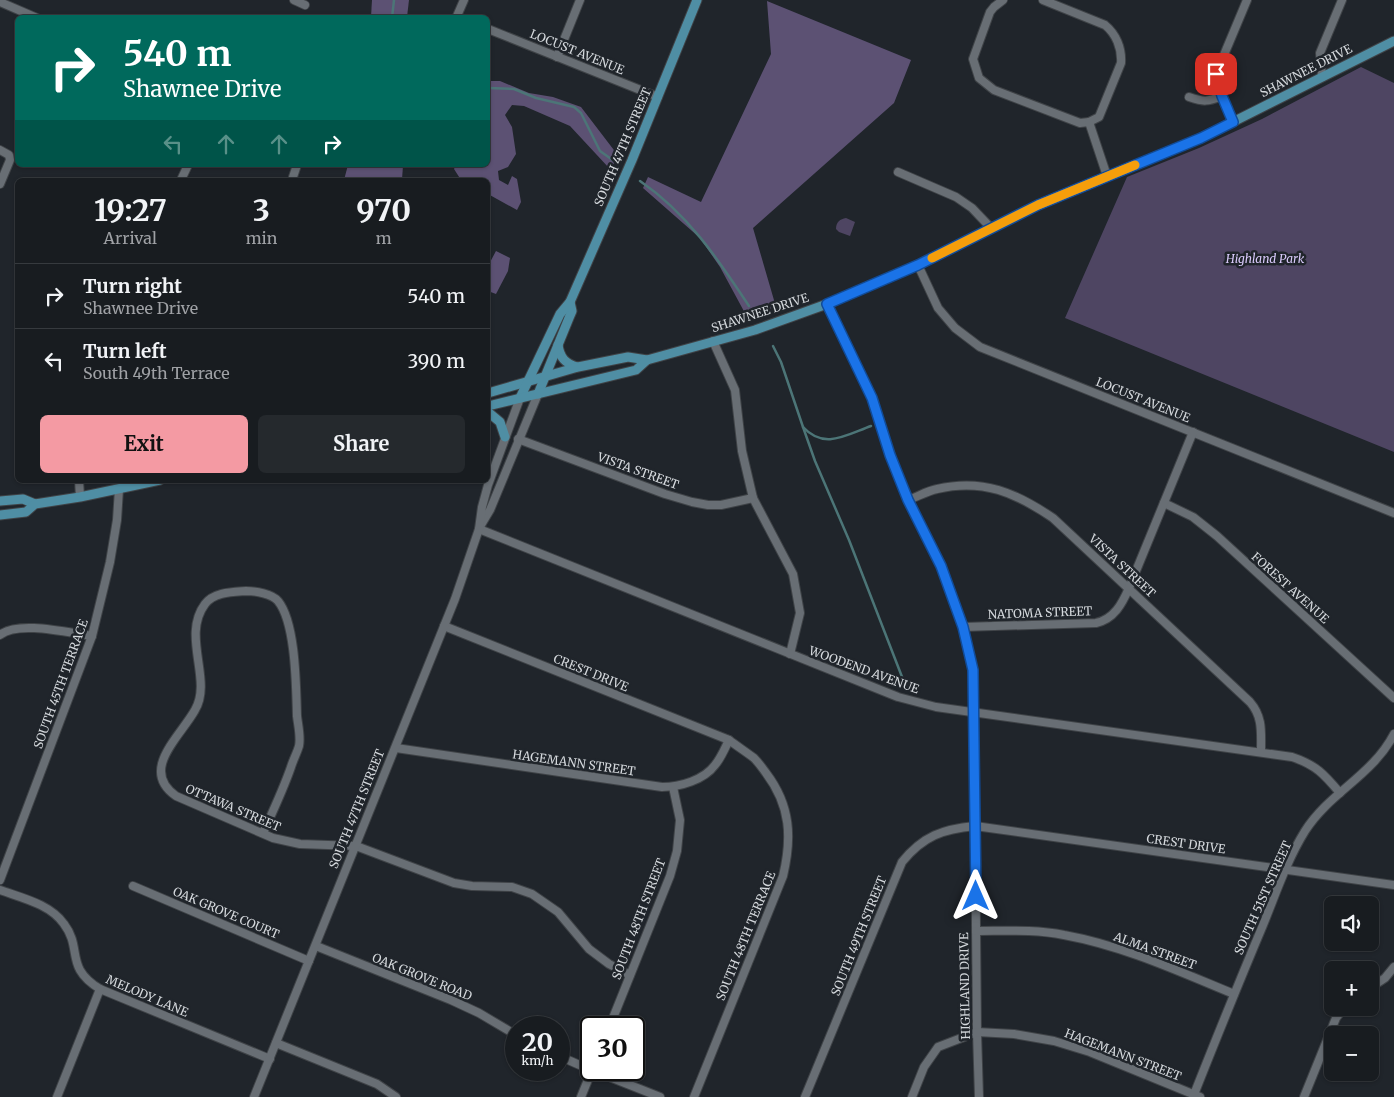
<!DOCTYPE html>
<html lang="en">
<head>
<meta charset="utf-8">
<style>
  body { margin:0; font-family:Merriweather,serif; background:#25292d; color:#f1f3f6; height:100vh; display:flex; flex-direction:column; font-size:19px; white-space:nowrap }
  * { box-sizing:border-box; margin:0 }
  p { font-size:16px; color:#9fa1a5 }
  .icon { flex:none; width:28px; height:28px; fill:none; stroke:currentColor; stroke-width:2; stroke-linecap:round; stroke-linejoin:round }
  .map { position:relative; flex:1; overflow:hidden }
  .details { position:absolute; left:15px; top:178px; width:475px; height:305px; display:flex; flex-direction:column; background:#181c20; border-radius:8px; box-shadow:0 1px 4px #0004,0 0 0 1px #363a3e }
  .details>* { flex:none }
  .hud { position:absolute; left:15px; top:15px; width:475px; height:152px; border-radius:8px; box-shadow:0 1px 4px #0004,0 0 0 1px #363a3e; background:#00695c; color:#fff; overflow:hidden }
  .fabs { position:absolute; left:1324px; top:896px; display:grid; gap:10px }
  .fabs a { display:grid; place-items:center; width:55px; height:55px; border-radius:8px; background:#181c20; box-shadow:0 1px 4px #0004,0 0 0 1px #363a3e; font-size:25px }
  .speed { position:absolute; left:505px; top:1016px; display:flex; gap:10px; font-size:25px; font-weight:700; text-align:center }
  .speed>* { display:grid; place-content:center; width:65px; height:65px; border-radius:50%; background:#181c20; box-shadow:0 1px 4px #0004,0 0 0 1px #363a3e; line-height:1 }
  .speed small { font-size:12px; font-weight:400 }
  .speed .limit { border:2px solid #111; border-radius:8px; background:#fff; color:#111 }
  .pin { position:absolute; display:grid; place-items:center; width:42px; height:42px; color:#fff; margin:-21px; border-radius:10px; box-shadow:0 2px 8px #0006 }
  .me { position:absolute; width:55px; margin:-28px; rotate:0deg; stroke-linejoin:round; filter:drop-shadow(0 0 4px #0008) }
  .turn { display:flex; align-items:center; gap:18px; height:105px; padding:0 25px; font-size:22px }
  .turn .icon { width:65px; height:65px; stroke-width:2.5 }
  .turn b { display:block; font-size:35px; line-height:42px }
  .lanes { display:flex; align-items:center; height:48px; padding:0 25px; background:#0003; justify-content:center; gap:25px; direction:ltr }
  .lanes .off { opacity:.35 }
  .eta { display:flex; justify-content:space-evenly; align-items:center; height:85px; text-align:center }
  .eta b { font-size:30px; font-weight:700; line-height:35px }
  .button { display:flex; gap:10px; margin-top:auto; padding:10px 25px }
  .button a { flex:1; height:58px; border-radius:8px; background:#f49aa3; color:#111; font-size:20px; font-weight:700; line-height:58px; text-align:center }
  .button a+a { background:#25292d; color:#f1f3f6 }
  ul { padding:0; list-style:none }
  li { display:flex; align-items:center; gap:15px; height:65px; padding:0 25px; border-top:1px solid #363a3e }
  li div { flex:1 }
  li b { display:block; font-size:19px }
  li em { font-style:normal }
  .map>svg:first-child { display:block }
  .green { fill:#4e4562 }
  .forest { fill:#5c5173 }
  .lines { fill:none; stroke-linecap:round; stroke-linejoin:round }
  .stream { stroke:#4c7577; stroke-width:2.5 }
  .minor-casing { stroke:#3f4347; stroke-width:10 }
  .major-casing { stroke:#3f4347; stroke-width:11 }
  .minor { stroke:#686e74; stroke-width:8 }
  .major { stroke:#4f8ea4; stroke-width:9 }
  .route-casing { stroke:#114b97; stroke-width:12 }
  .route { stroke:#1a73e8; stroke-width:9 }
  .slow { stroke:#f59e0b; stroke-width:9 }
  .labels { text-anchor:middle; stroke-width:5; stroke-linejoin:round; paint-order:stroke }
  .street-label { font-size:12px; fill:#d4d8dc; stroke:#20252b }
  .park-label { font-size:12px; font-style:italic; fill:#d8c9fa; stroke:#20252b }
</style>
</head>
<body>
<div class="map">
<svg width="1394" height="1097" viewBox="0 0 1394 1097">
  <rect width="100%" height="100%" fill="#20252b"/>
  <g class="green">
    <path d="M1361,67L1394,83V452L1065,318L1127,177L1199,148L1262,119Z"/>
    <path d="M846,218L855,222L850,236L839,232L836,229C836,222 840,219 846,218Z"/>
  </g>
  <g class="forest">
    <path d="M372,0H409L407,17H371Z"/>
    <path d="M767,1L911,60L894,103L753,228L776,307L746,315L720,267L700,238L643,188L648,177L701,202L771,54Z"/>
    <path d="M488,81H500L529,93L553,97L581,107L620,158L609,168L570,126L524,106L512,105L505,115L512,127L516,154L508,167L498,171L499,180L508,185L512,176L517,179L521,202L517,210L488,194V180H461L454,169L456,165H488Z"/>
    <path d="M348,165H403L402,180H344Z"/>
    <path d="M496,251L510,258L508,271L496,294L488,291V266Z"/>
  </g>
  <g class="lines">
    <g class="stream">
      <path d="M392,18L394,0"/>
      <path d="M488,88L514,89L536,98L574,107L581,113L600,151L614,161"/>
      <path d="M640,181C687,213 718,259 749,306"/>
      <path d="M773,346L781,362L803,427C824,450 846,435 871,426"/>
      <path d="M803,427L815,461L849,540L904,682"/>
    </g>
    <g class="minor-casing">
      <g id="minor">
        <path d="M294,0L305,5"/>
        <path d="M1003,0L994,7L990,12L973,59L979,78L994,90L1080,123L1089,122"/>
        <path d="M1043,0L1105,25C1116,34 1122,48 1121,63L1099,117L1089,122L1107,176"/>
        <path d="M0,2L37,18"/>
        <path d="M460,18L457,16L464,0"/>
        <path d="M488,29L658,97"/>
        <path d="M557,57L580,0"/>
        <path d="M1322,77L1320,53L1342,0"/>
        <path d="M1189,97C1204,102 1207,102 1222,96"/>
        <path d="M1233,122L1222,96L1216,74L1247,0"/>
        <path d="M0,150L9,155L10,160L0,184"/>
        <path d="M898,172L956,197L972,208L991,228"/>
        <path d="M181,180L188,165"/>
        <path d="M292,180L297,165"/>
        <path d="M918,265L938,308L955,328L980,347L1394,513"/>
        <path d="M827,304L872,398L890,455L908,500L941,566L963,627L973,670L974,713L977,1032L979,1097"/>
        <path d="M713,341L735,390L742,451L753,498L793,574L800,613L790,654"/>
        <path d="M518,439L665,494L692,502L708,505H721L753,498"/>
        <path d="M79,480L80,497"/>
        <path d="M908,500C917,497 927,491 937,489C983,478 1016,493 1053,518L1250,702C1263,717 1261,732 1261,751"/>
        <path d="M1164,503L1193,517L1217,536L1394,698"/>
        <path d="M481,525L490,510L538,394"/>
        <path d="M479,529L898,697L936,707L1292,757C1316,765 1324,774 1340,793"/>
        <path d="M444,626L729,740C737,746 746,752 754,758C759,763 763,769 766,773C791,806 792,838 783,876L694,1097"/>
        <path d="M963,627L1096,623C1114,619 1122,604 1129,588L1193,432"/>
        <path d="M0,635C18,620 69,633 92,636"/>
        <path d="M396,748L662,787C680,787 704,780 715,765C721,758 725,748 729,740"/>
        <path d="M263,833C273,811 283,790 291,767C293,760 297,753 299,746C301,737 298,725 297,716C296,687 296,623 278,601C272,594 256,591 246,591C232,592 214,592 205,604C181,636 213,680 195,710C180,737 139,770 176,796L273,838L300,844L356,846L454,883L472,886L512,887L532,894L558,912L589,949L609,964L630,975"/>
        <path d="M0,880L92,636L110,562L117,520L119,489"/>
        <path d="M133,886L309,961"/>
        <path d="M0,890C22,898 50,904 64,924C83,949 64,967 100,989L270,1059"/>
        <path d="M976,931C1005,931 1035,929 1064,935C1124,946 1178,971 1234,994"/>
        <path d="M316,946L451,1000L479,1013L516,1035"/>
        <path d="M1370,988L1385,978L1394,967"/>
        <path d="M609,1028L670,876L677,851L680,820L673,787"/>
        <path d="M276,1043L377,1084L396,1097"/>
        <path d="M559,1056L591,1070"/>
        <path d="M592,1070L660,1097"/>
        <path d="M57,1097L100,989"/>
        <path d="M254,1097L455,599L479,529L482,507L488,485L520,398"/>
        <path d="M581,1097L592,1070"/>
        <path d="M805,1097L902,862C923,836 943,829 975,826L1394,885"/>
        <path d="M912,1097L924,1067L938,1047L977,1032L1014,1034L1054,1041L1090,1052L1200,1097"/>
        <path d="M1193,1097C1216,1039 1239,982 1263,925C1276,893 1287,860 1305,831C1330,792 1372,776 1394,734"/>
        <path d="M1304,1097L1336,1018L1344,1008"/>
      </g>
    </g>
    <g class="major-casing">
      <g id="major">
        <path d="M558,345C560,358 565,363 577,367"/>
        <path d="M488,393L578,367L628,357L647,360L755,330L827,304L918,265L1038,205L1201,138L1394,41"/>
        <path d="M538,394L569,318L572,311L570,302"/>
        <path d="M520,398L560,314L570,302L632,160L697,0"/>
        <path d="M488,406L636,370L647,360"/>
        <path d="M488,412L500,422L505,437"/>
        <path d="M0,501L23,499L35,504"/>
        <path d="M0,515L26,512L35,504L80,497L160,480"/>
      </g>
    </g>
    <use href="#minor" class="minor"/>
    <use href="#major" class="major"/>
  </g>
  <g class="lines">
    <g class="route-casing">
      <path id="route" d="M976,896L973,670L963,627L941,566L908,500L890,455L872,398L827,304L918,265L1038,205L1201,138L1233,122L1222,96L1216,74"/>
    </g>
    <use href="#route" class="route"/>
    <path class="slow" d="M932,258L1038,205L1135,165"/>
  </g>
  <g class="labels">
    <g class="street-label">
      <text transform="translate(577 52) rotate(22)" y="4">LOCUST AVENUE</text>
      <text transform="translate(1306 71) rotate(-27)" y="4">SHAWNEE DRIVE</text>
      <text transform="translate(623 147) rotate(-67)" y="4">SOUTH 47TH STREET</text>
      <text transform="translate(760 313) rotate(-18)" y="4">SHAWNEE DRIVE</text>
      <text transform="translate(1143 400) rotate(22)" y="4">LOCUST AVENUE</text>
      <text transform="translate(638 471) rotate(20)" y="4">VISTA STREET</text>
      <text transform="translate(1122 566) rotate(43)" y="4">VISTA STREET</text>
      <text transform="translate(1290 588) rotate(42)" y="4">FOREST AVENUE</text>
      <text transform="translate(1040 613) rotate(-2)" y="4">NATOMA STREET</text>
      <text transform="translate(864 670) rotate(20)" y="4">WOODEND AVENUE</text>
      <text transform="translate(591 673) rotate(22)" y="4">CREST DRIVE</text>
      <text transform="translate(61 684) rotate(-70)" y="4">SOUTH 45TH TERRACE</text>
      <text transform="translate(574 763) rotate(8)" y="4">HAGEMANN STREET</text>
      <text transform="translate(233 808) rotate(23)" y="4">OTTAWA STREET</text>
      <text transform="translate(357 809) rotate(-68)" y="4">SOUTH 47TH STREET</text>
      <text transform="translate(1186 844) rotate(8)" y="4">CREST DRIVE</text>
      <text transform="translate(1263 898) rotate(-66)" y="4">SOUTH 51ST STREET</text>
      <text transform="translate(226 913) rotate(23)" y="4">OAK GROVE COURT</text>
      <text transform="translate(639 919) rotate(-69)" y="4">SOUTH 48TH STREET</text>
      <text transform="translate(746 936) rotate(-68)" y="4">SOUTH 48TH TERRACE</text>
      <text transform="translate(859 936) rotate(-68)" y="4">SOUTH 49TH STREET</text>
      <text transform="translate(1155 951) rotate(20)" y="4">ALMA STREET</text>
      <text transform="translate(422 977) rotate(22)" y="4">OAK GROVE ROAD</text>
      <text transform="translate(965 986) rotate(-91)" y="4">HIGHLAND DRIVE</text>
      <text transform="translate(147 996) rotate(23)" y="4">MELODY LANE</text>
      <text transform="translate(1123 1055) rotate(21)" y="4">HAGEMANN STREET</text>
    </g>
    <g class="park-label">
      <text x="1265" y="263">Highland Park</text>
    </g>
  </g>
</svg>
<div class="fabs">
<a><svg class="icon" aria-label="sound" viewBox="0 0 24 24"><path d="M4 9h4l5-4v14l-5-4H4zM17 9q2 3 0 6"/></svg></a>
<a>+</a>
<a>−</a>
</div>
<div class="speed"><div>20<small>km/h</small></div><div class="limit">30</div></div>
<div class="pin" style="left:1216px;top:74px;background:#d93025"><svg class="icon" aria-label="arrive" viewBox="0 0 24 24"><path d="M6 21V4h12l-3 4 3 4H6"/></svg></div>
<svg class="me" style="left:976px;top:896px" viewBox="-20 -20 40 40"><path d="M0-17L14 15 0 8-14 15z" fill="#1a73e8" stroke="#fff" stroke-width="4"/></svg>
<div class="hud">
<div class="turn"><svg class="icon" aria-label="right" viewBox="0 0 24 24"><path d="M7 20v-9h11M14 6l5 5-5 5"/></svg><div><b>540 m</b>Shawnee Drive</div></div>
<div class="lanes"><svg class="icon off" aria-label="left" viewBox="0 0 24 24"><path d="M17 20v-9H6M10 6l-5 5 5 5"/></svg><svg class="icon off" aria-label="ahead" viewBox="0 0 24 24"><path d="M12 20V5M6 11l6-6 6 6"/></svg><svg class="icon off" aria-label="ahead" viewBox="0 0 24 24"><path d="M12 20V5M6 11l6-6 6 6"/></svg><svg class="icon" aria-label="right" viewBox="0 0 24 24"><path d="M7 20v-9h11M14 6l5 5-5 5"/></svg></div>
</div>
<section class="details">
<div class="eta">
<div><b>19:27</b><p>Arrival</p></div>
<div><b>3</b><p>min</p></div>
<div><b>970</b><p>m</p></div>
</div>
<ul>
<li><svg class="icon" aria-label="right" viewBox="0 0 24 24"><path d="M7 20v-9h11M14 6l5 5-5 5"/></svg><div><b>Turn right</b><p>Shawnee Drive</p></div><em>540 m</em></li>
<li><svg class="icon" aria-label="left" viewBox="0 0 24 24"><path d="M17 20v-9H6M10 6l-5 5 5 5"/></svg><div><b>Turn left</b><p>South 49th Terrace</p></div><em>390 m</em></li>
</ul>
<div class="button"><a>Exit</a><a>Share</a></div>
</section>
</div>
</body>
</html>
